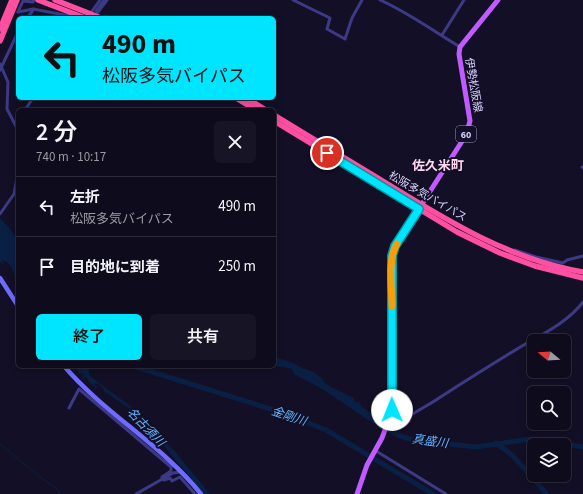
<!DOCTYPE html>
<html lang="ja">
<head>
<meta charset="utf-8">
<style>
  body { margin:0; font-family:"Source Sans 3","Noto Sans JP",sans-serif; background:#171425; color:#f1f3f6; height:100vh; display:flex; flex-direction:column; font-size:15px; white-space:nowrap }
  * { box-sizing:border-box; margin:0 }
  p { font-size:13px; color:#9b9ba3 }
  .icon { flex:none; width:22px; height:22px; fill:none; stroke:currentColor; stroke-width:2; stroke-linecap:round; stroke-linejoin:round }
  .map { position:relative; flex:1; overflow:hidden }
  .details { position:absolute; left:16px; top:108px; width:260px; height:260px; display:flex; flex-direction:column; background:#0e0b1c; border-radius:6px; box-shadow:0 2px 10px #0003,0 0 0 1px #2e2b3b }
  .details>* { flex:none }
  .banner { position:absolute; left:16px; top:16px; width:260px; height:84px; border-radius:6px; box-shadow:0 2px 10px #0003,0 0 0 1px #2e2b3b; background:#00e5ff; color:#111; overflow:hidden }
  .needle { width:26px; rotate:288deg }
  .tools { position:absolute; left:527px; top:334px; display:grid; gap:8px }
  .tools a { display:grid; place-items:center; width:44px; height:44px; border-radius:6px; background:#0e0b1c; box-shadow:0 2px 10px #0003,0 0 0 1px #2e2b3b; font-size:20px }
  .pin { position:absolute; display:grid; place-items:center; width:34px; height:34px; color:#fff; margin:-17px; border:2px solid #fff; border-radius:50%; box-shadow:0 1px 4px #0007 }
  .me { position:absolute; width:44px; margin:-22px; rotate:359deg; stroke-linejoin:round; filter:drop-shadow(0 0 3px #0008) }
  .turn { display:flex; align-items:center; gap:14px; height:84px; padding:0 20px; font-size:18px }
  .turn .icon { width:52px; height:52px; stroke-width:2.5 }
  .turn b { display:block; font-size:28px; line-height:34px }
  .round { display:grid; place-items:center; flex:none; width:42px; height:42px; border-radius:6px; background:#171425 }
  .summary { display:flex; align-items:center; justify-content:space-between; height:68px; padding:0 20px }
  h1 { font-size:24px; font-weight:600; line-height:30px }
  .button { display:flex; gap:8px; margin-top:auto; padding:8px 20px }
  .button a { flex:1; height:46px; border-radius:6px; background:#00e5ff; color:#111; font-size:16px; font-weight:600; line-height:46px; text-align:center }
  .button a+a { background:#171425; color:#f1f3f6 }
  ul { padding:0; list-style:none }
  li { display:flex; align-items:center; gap:12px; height:60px; padding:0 20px; border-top:1px solid #2e2b3b }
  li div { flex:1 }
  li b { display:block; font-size:15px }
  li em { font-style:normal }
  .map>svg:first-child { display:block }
  .water { fill:#0a1f44 }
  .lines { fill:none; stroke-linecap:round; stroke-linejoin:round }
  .stream { stroke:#0a1f44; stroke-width:1 }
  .river { stroke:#0a1f44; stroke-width:5 }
  .street { stroke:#3d3a85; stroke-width:3 }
  .secondary { stroke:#6f6bff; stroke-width:4.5 }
  .primary { stroke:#c25bff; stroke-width:5 }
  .highway { stroke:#ff4fa3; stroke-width:5.5 }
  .route-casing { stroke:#0095a6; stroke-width:10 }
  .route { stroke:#00e5ff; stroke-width:7 }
  .slow { stroke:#f59e0b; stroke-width:7 }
  .labels { text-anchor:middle; stroke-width:4; stroke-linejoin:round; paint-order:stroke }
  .shield { fill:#130f26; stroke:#9e99be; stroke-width:1 }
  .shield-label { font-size:10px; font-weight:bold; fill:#d9d4ff }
  .street-label { font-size:11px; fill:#d9d4ff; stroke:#130f26 }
  .water-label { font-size:12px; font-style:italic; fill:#62b6ff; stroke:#130f26 }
  .quarter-label { font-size:13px; font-weight:bold; fill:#ffd6f0; stroke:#130f26 }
</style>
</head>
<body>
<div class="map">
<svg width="583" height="494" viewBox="0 0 583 494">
  <rect width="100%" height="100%" fill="#130f26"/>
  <g class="water">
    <path d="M0,218L11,230L18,242V286C14,276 14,264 2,260L4,265L0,262Z"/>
    <path d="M274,357L294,363L331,387L354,398V401L357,403L359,401L361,406L386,424L383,430L324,390L294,374L291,367L281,364L274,363Z"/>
    <path d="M74,366H84L89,370V369V374L91,377L133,408L178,455L175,458L130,409L104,391C103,388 99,382 94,384L99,389C93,388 89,381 86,377L81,380L84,374L79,373Z"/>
  </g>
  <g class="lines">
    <path class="stream" d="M0,444L41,478L56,488L61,494"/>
    <g class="river">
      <path d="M274,363L291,366"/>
      <path d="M133,366L274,410L306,422L326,430L433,494"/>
      <path d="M304,371L312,374L321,381"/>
      <path d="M382,426L400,436L413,440L476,447L530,439L583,447"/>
      <path d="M496,443L513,456L547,494"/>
      <path d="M172,452L207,494"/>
    </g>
    <g class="street">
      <path d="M293,0L330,18L327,29L345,39L352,18L362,0"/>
      <path d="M380,0C409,13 433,31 460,47"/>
      <path d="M96,11L104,0"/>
      <path d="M18,12L33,9L75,17L77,15"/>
      <path d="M18,12L23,1L33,2L34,0"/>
      <path d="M90,14L100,0"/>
      <path d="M95,16L107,0"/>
      <path d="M27,18L34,9"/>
      <path d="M442,35L464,0"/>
      <path d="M0,64L8,82L7,109L18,130"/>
      <path d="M0,70L18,32"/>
      <path d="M25,110L33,98"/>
      <path d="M582,167L583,168"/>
      <path d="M0,214L14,194L18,173"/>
      <path d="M515,250L536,257L563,263L567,260L583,256"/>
      <path d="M69,408L79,389L171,467V471L162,477V479L164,480L170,478L172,481L180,477L195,494"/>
      <path d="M390,418L399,424C411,413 426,407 439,398C467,380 494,363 522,346C543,334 568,322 583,302"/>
      <path d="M376,451L446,494"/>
      <path d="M136,494L173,473L181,472"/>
    </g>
    <g class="secondary">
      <path d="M0,278L18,306"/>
      <path d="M64,366C105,414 161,444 201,494"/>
    </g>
    <path class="primary" d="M357,494L367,465L382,438L392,410L391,261L393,253L397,243L466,135L470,121L459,54L460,47L498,0"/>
    <g class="highway">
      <path d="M38,0L85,18"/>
      <path d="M55,0L101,18"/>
      <path d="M0,29L12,0"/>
      <path d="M0,41L17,0"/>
      <path d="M236,98L256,110"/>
      <path d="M246,98L266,110"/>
      <path d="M274,115C313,139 352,162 391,186C451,223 512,260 583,272"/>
      <path d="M274,121L457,232L500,253L535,266L583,278"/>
    </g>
  </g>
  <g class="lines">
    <g class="route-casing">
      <path id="route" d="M327,153L419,209L395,246L392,256V410"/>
    </g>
    <use href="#route" class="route"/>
    <path class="slow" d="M392,306C392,288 387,260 397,244"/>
  </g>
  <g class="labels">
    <rect class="shield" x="456" y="126" width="20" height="16" rx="3"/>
    <g class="shield-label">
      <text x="466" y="138">60</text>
    </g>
    <g class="street-label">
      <text transform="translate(474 85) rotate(80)" y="4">伊勢松阪線</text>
      <text transform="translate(428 196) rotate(30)" y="4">松阪多気バイパス</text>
    </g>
    <g class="water-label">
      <text transform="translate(289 416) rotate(18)" y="4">金剛川</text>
      <text transform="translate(146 427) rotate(46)" y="4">名古須川</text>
      <text transform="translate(430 441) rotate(8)" y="4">真盛川</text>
    </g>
    <g class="quarter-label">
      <text x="438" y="170">佐久米町</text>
    </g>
  </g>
</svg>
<div class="tools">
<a><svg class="needle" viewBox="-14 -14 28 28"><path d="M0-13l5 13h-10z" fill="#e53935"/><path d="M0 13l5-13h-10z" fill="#9b9ba3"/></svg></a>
<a><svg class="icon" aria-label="search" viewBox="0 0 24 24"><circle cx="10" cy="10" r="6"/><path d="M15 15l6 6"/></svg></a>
<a><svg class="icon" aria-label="layers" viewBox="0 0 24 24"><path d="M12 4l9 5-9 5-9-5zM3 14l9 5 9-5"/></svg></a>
</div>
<div class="pin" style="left:327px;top:153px;background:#d93025"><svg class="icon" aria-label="arrive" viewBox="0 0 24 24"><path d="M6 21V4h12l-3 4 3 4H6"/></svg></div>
<svg class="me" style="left:392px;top:410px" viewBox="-20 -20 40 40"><circle r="19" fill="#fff"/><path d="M0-13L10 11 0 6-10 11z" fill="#00e5ff"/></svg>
<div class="banner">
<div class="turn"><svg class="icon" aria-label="left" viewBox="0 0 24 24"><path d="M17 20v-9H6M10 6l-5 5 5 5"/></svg><div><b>490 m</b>松阪多気バイパス</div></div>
</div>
<section class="details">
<div class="summary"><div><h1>2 分</h1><p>740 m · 10:17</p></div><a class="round"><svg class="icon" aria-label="close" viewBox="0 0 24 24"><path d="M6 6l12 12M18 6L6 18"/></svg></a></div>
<ul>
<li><svg class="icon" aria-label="left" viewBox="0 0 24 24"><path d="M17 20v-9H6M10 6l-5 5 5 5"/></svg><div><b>左折</b><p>松阪多気バイパス</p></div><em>490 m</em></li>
<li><svg class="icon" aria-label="arrive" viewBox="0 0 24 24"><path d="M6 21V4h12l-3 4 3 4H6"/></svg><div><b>目的地に到着</b></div><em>250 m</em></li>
</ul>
<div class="button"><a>終了</a><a>共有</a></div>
</section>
</div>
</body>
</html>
